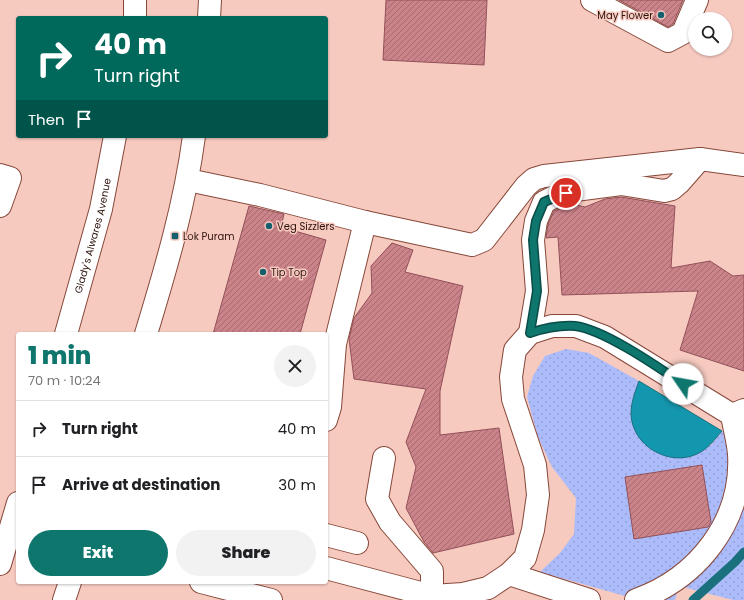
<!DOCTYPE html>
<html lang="en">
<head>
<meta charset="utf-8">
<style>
  body { margin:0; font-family:Poppins,sans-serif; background:#f2f2f2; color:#202124; height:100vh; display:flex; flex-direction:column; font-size:15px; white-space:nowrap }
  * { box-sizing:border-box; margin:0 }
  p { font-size:13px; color:#757577 }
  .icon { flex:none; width:22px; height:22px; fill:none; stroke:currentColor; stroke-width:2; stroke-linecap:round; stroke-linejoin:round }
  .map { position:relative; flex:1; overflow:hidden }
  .panel { position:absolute; left:16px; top:332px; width:312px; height:252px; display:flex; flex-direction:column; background:#fff; border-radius:4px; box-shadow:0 1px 3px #0004 }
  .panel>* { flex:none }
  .guide { position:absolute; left:16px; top:16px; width:312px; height:122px; border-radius:4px; box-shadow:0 1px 3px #0004; background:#00695c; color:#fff; overflow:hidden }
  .controls { position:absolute; left:688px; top:12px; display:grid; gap:8px }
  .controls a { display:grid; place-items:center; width:44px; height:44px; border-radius:50%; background:#fff; box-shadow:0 1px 3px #0004; font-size:20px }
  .pin { position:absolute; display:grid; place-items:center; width:34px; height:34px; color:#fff; margin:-17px; border:2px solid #fff; border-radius:50%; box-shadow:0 1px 4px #0007 }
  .me { position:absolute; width:44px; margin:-22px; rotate:303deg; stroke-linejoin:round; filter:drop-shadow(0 0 3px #0008) }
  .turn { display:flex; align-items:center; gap:14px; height:84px; padding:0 12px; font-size:18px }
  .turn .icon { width:52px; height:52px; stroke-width:2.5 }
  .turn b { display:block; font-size:28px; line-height:34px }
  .then { display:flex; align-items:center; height:38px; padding:0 12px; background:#0003; gap:8px; font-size:15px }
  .round { display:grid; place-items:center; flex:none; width:42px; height:42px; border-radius:21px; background:#f2f2f2 }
  .overview { display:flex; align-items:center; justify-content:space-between; height:68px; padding:0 12px }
  h1 { font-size:24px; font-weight:800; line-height:30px; color:#0f766e }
  .primary-button { display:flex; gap:8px; margin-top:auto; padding:8px 12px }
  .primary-button a { flex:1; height:46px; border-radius:24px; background:#0f766e; color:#fff; font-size:16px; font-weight:800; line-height:46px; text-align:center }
  .primary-button a+a { background:#f2f2f2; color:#202124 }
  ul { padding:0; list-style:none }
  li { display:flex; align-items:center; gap:12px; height:56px; padding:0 12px; border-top:1px solid #e0e0e0 }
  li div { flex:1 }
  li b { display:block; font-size:15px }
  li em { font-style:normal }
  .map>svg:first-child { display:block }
  .park { fill:url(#park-dots) }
  .water { fill:#1397ae; stroke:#1b707e }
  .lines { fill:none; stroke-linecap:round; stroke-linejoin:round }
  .stream { stroke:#1b707e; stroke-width:9 }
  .building { fill:url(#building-hatch); stroke:#925058 }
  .minor-casing { stroke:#87483a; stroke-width:24 }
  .major-casing { stroke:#87483a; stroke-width:24 }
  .minor { stroke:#fff; stroke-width:22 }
  .major { stroke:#fff; stroke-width:22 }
  .route-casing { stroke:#0a4d48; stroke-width:10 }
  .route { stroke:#0f766e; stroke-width:7 }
  .poi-dot { fill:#16606e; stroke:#f7cac0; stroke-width:1.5 }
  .labels { text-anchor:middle; stroke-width:3; stroke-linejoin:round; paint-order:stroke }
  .poi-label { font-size:10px; fill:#2e140e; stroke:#f7cac0; text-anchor:start }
  .street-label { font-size:10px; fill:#2e140e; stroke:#f7cac0 }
</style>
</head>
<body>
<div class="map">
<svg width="744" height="600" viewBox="0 0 744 600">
  <defs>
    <pattern id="park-dots" width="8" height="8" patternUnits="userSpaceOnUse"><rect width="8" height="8" fill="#acbcfb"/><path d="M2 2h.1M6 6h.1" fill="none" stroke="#94a1d6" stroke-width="1.8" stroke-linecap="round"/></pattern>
    <pattern id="building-hatch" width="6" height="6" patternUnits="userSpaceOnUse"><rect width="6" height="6" fill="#cb838a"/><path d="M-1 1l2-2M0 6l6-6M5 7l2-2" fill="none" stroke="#a56a6f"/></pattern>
  </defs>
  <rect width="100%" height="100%" fill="#f7cac0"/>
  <path class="park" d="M566,349L589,353L639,381C630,406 627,419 643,442L710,446L722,431L744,446V600H733L679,586L675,600H639L540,572L560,553L574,534L576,498L552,467L538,437L527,397L533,376L545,356Z"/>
  <path class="water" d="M639,381L722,431C714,440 708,449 697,454C669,467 632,446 631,414C631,402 635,392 639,381Z"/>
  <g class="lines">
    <path class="stream" d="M693,600L735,562L744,552"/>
  </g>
  <g class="building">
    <path d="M386,0H487L484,65L383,60Z"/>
    <path d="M619,0H683L673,24L668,27Z"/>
    <path d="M621,197L675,206L671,268L710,261L733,276L744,275V371L680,350L698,291L562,295L558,237L546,238L548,224L554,211L572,204L585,207L605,199Z"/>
    <path d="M249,206L284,214L281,227L326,240L300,334H213Z"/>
    <path d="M392,243L413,250L405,272L463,286L440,391V435L499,428L514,534L433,553L424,542L406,508L416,467L406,442L426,389L354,379L349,339L354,318L372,293L371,266Z"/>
    <path d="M702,465L711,522L708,527L634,539L625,477Z"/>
  </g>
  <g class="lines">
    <g class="minor-casing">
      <g id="minor">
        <path d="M592,0L668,41L683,33L697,0"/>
        <path d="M0,175L10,178L0,206"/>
        <path d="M188,180L260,195L365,222L472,245L484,240L526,186L534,179L544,176L700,159L744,165"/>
        <path d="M530,333L537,291L533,240L536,221L544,202L556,196L575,190L621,184L664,191L672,189L679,183L700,159"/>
        <path d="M326,420L330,407L335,344L365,222"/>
        <path d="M384,458L377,499L390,522L432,571V596"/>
        <path d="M326,535L357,543"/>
        <path d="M326,568L432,596L463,594L488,588L509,574L525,558L533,530L538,495L535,465L513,399L511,377L515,350L530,333L552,326H576L605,337L732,415L744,410"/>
        <path d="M509,574L589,600"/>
        <path d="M201,582L271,600"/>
        <path d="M636,600C698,578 743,521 739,454C738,441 734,427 732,415"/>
      </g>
    </g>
    <g class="major-casing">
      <g id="major">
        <path d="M135,18V0"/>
        <path d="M209,18L210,0"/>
        <path id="s1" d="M66,334L101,209L115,136"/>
        <path d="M146,334C166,268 185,204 194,136"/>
        <path d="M0,564L18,503"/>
        <path d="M64,600L70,582"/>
      </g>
    </g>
    <use href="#minor" class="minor"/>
    <use href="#major" class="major"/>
  </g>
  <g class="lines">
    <g class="route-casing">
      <path id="route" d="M566,193L544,202L536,221L533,240L537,291L530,333C545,328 559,325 575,326C603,329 658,367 683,384"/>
    </g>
    <use href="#route" class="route"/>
  </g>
  <g class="poi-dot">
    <circle cx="661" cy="15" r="4"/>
    <circle cx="269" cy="226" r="4"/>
    <rect x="171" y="232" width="8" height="8" rx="2"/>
    <circle cx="263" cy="272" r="4"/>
  </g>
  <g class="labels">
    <g class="poi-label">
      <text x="653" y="19" text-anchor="end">May Flower</text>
      <text x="277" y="230">Veg Sizzlers</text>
      <text x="183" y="240">Lok Puram</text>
      <text x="271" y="276">Tip Top</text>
    </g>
    <g class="street-label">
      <text dy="4" stroke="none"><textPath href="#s1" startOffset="102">Glady's Alwares Avenue</textPath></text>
    </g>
  </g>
</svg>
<div class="controls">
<a><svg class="icon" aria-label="search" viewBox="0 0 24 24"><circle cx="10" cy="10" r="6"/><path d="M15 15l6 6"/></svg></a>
</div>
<div class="pin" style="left:566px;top:193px;background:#d93025"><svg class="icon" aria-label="arrive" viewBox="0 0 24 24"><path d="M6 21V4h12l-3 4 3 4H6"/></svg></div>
<svg class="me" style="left:683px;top:384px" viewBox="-20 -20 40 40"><circle r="19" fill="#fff"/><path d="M0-13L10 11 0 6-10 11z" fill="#0f766e"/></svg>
<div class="guide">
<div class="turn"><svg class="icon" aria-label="right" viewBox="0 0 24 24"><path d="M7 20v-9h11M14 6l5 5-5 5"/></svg><div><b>40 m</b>Turn right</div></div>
<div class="then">Then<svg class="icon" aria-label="arrive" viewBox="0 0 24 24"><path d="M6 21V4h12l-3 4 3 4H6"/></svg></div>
</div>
<section class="panel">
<div class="overview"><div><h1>1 min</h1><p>70 m · 10:24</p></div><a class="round"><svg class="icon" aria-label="close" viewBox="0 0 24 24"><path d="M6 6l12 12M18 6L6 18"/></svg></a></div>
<ul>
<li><svg class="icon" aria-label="right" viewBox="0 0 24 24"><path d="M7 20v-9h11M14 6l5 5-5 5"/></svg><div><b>Turn right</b></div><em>40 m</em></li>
<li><svg class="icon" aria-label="arrive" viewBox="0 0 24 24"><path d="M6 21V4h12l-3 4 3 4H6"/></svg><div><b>Arrive at destination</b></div><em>30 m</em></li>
</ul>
<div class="primary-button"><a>Exit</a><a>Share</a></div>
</section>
</div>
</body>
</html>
